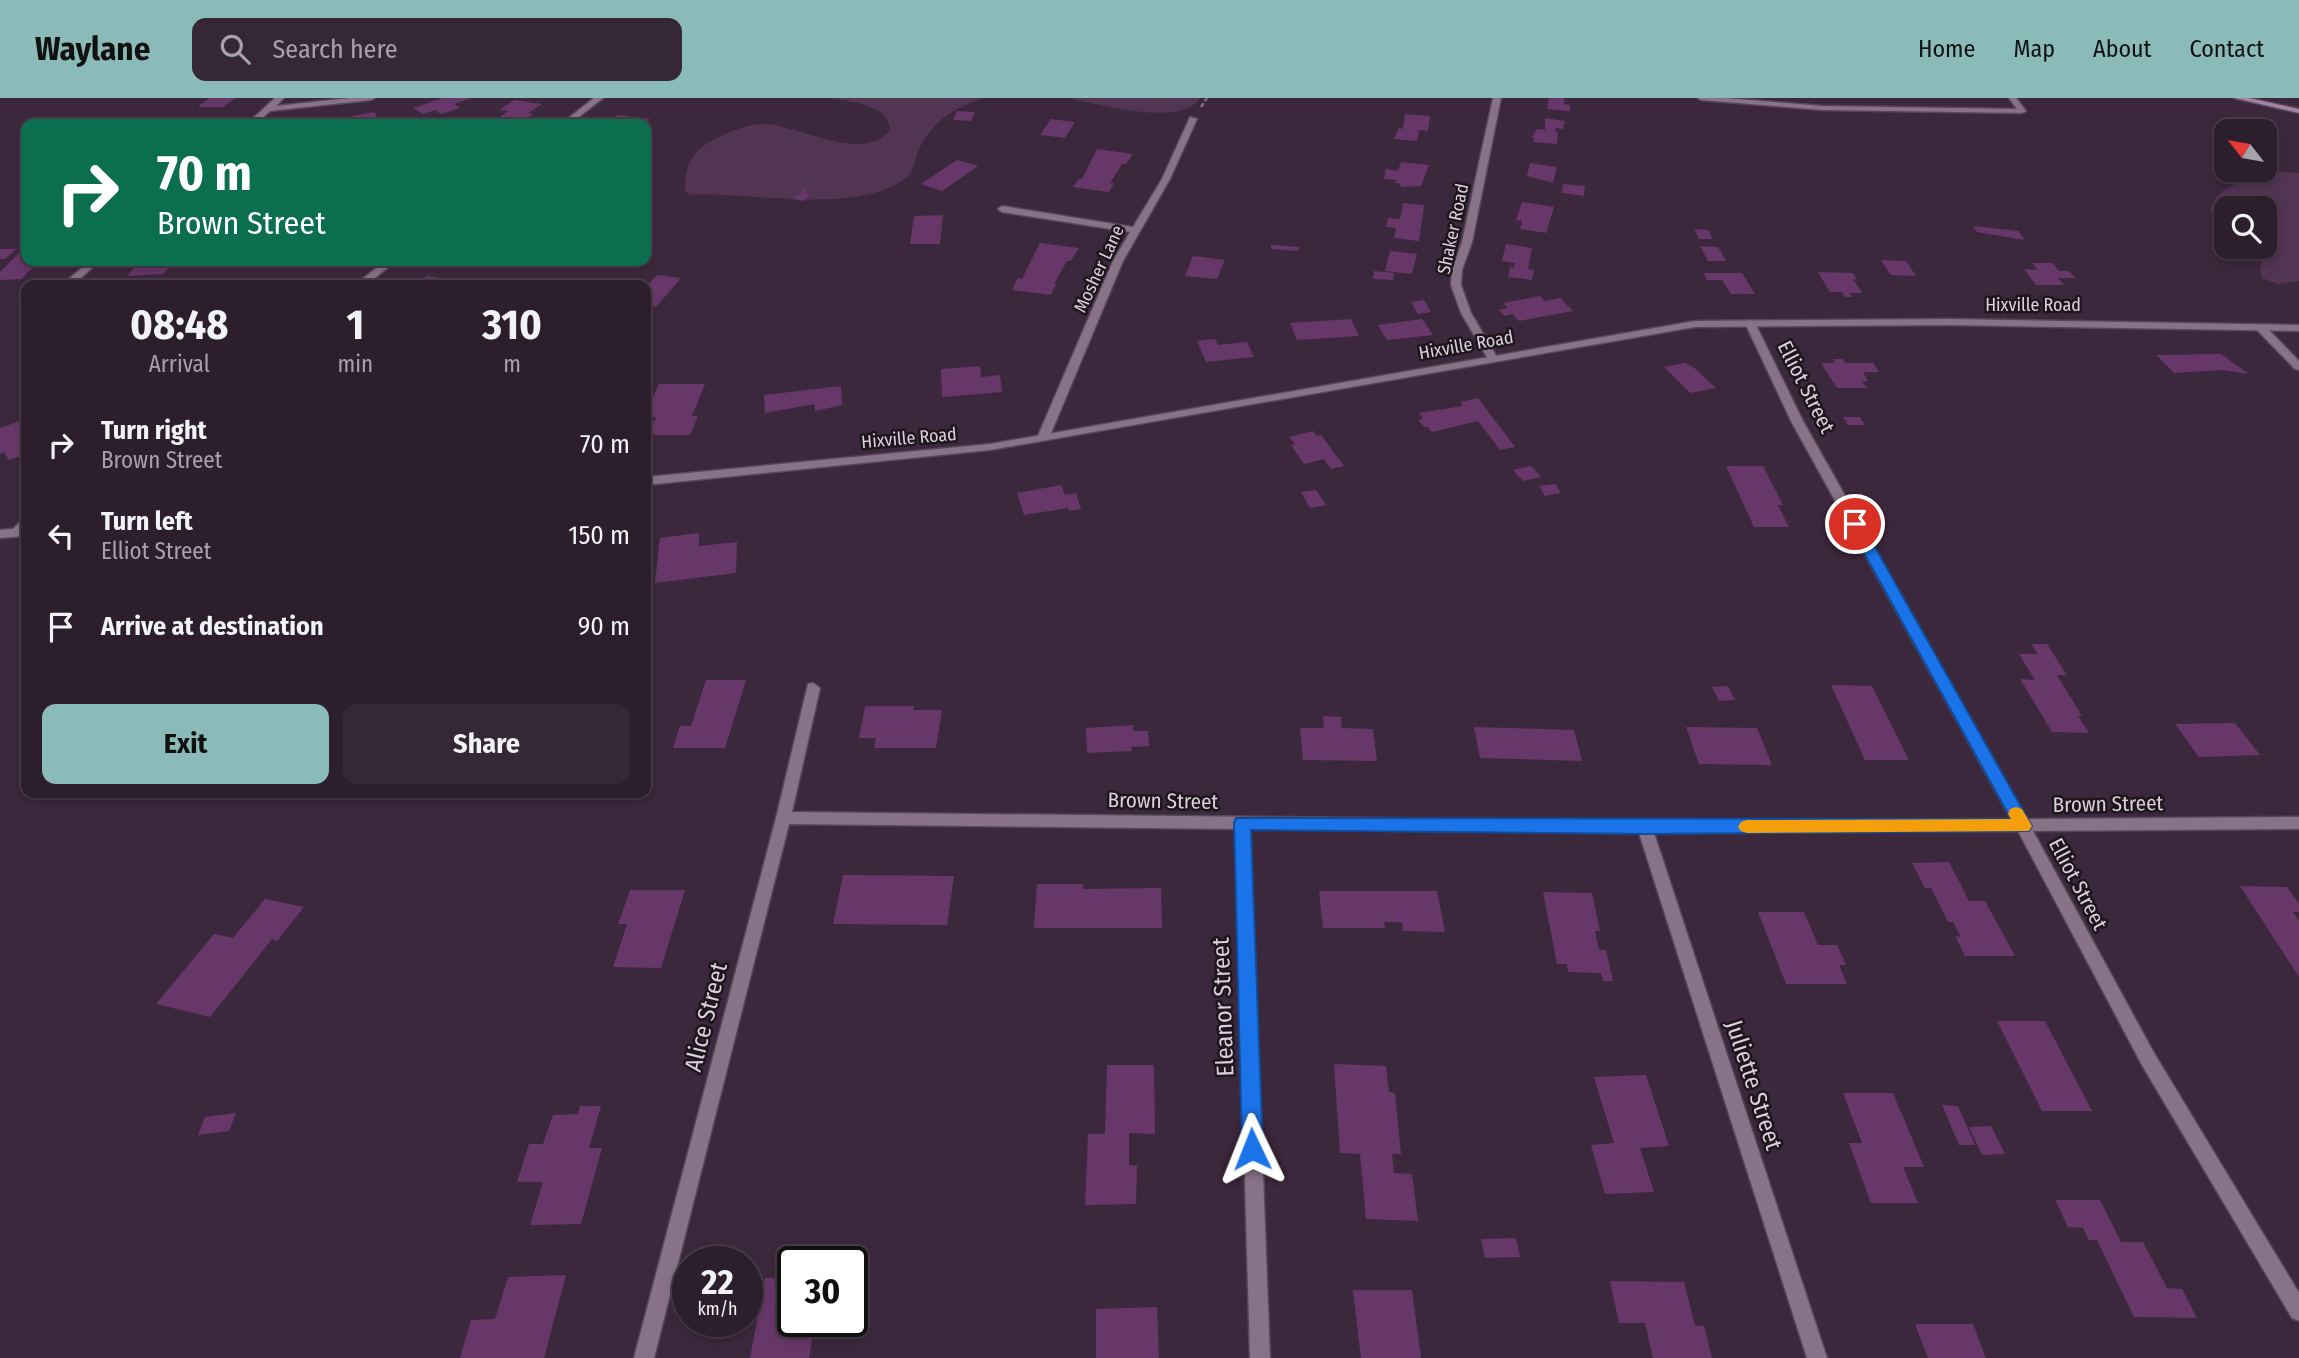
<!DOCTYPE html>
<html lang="en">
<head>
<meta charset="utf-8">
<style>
  body { margin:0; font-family:"Fira Sans Condensed",sans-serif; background:#352735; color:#f1f3f6; height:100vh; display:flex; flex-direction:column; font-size:26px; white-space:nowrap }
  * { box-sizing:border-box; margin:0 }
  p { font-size:23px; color:#a7a2aa }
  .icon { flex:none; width:38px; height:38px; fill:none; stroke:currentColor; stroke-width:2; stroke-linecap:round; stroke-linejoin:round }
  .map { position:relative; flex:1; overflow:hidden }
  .drawer { position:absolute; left:21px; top:182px; width:630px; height:518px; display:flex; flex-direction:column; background:#2d1e2d; border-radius:14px; box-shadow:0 4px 10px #0003,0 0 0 2px #483c49 }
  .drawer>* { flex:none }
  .guide { position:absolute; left:21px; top:21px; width:630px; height:147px; border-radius:14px; box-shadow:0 4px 10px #0003,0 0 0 2px #483c49; background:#0b6e4f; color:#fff; overflow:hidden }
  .needle { width:46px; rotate:301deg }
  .buttons { position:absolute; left:2214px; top:21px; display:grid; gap:14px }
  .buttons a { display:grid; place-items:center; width:63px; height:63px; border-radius:14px; background:#2d1e2d; box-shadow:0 4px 10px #0003,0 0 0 2px #483c49; font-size:35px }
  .speed { position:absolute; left:672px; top:1148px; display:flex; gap:14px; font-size:35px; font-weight:700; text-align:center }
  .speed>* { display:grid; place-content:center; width:91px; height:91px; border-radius:50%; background:#2d1e2d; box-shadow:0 4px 10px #0003,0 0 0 2px #483c49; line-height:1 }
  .speed small { font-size:18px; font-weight:400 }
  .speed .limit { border:4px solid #111; border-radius:10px; background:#fff; color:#111 }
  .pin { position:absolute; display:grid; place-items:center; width:60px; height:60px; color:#fff; margin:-30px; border:4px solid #fff; border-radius:50%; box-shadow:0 2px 7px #0007 }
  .me { position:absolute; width:77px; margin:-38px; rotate:358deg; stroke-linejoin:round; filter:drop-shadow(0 0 5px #0008) }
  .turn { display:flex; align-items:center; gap:24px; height:147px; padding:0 21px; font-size:32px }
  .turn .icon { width:91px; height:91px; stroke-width:2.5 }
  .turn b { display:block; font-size:49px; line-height:60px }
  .eta { display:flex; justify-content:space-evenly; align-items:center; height:119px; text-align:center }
  .eta b { font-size:42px; font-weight:700; line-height:49px }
  .button { display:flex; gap:14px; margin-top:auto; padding:14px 21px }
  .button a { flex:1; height:80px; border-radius:14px; background:#8bbbb9; color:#111; font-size:28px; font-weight:700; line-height:80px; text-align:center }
  .button a+a { background:#352735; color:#f1f3f6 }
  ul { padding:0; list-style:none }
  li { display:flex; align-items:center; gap:21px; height:91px; padding:0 21px }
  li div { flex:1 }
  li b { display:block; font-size:26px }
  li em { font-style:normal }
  header { display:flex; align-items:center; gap:42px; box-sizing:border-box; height:98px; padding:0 35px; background:#8bbbb9; color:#111 }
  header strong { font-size:33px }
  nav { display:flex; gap:38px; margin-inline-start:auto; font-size:24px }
  .search { width:490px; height:63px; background:#352735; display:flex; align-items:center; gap:18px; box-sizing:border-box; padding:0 24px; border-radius:14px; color:#a7a2aa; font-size:26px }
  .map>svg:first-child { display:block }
  .green { fill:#523453 }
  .building { fill:#683769 }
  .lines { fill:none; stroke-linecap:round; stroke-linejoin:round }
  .service-casing { stroke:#564657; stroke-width:3 }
  .minor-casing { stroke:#564657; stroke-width:3 }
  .tertiary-casing { stroke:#564657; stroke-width:3 }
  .secondary-casing { stroke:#564657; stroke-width:3 }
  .path { stroke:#7e6d7e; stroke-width:2.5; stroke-dasharray:4.5 2.5; stroke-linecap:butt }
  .service { fill:#887288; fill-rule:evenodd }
  .minor { fill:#887288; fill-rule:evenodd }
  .tertiary { fill:#887288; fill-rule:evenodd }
  .secondary { fill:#a281a2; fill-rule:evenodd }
  .route { fill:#1a73e8; stroke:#114b97; stroke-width:2 }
  .slow { fill:#f59e0b }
  .labels { text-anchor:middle; stroke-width:5; stroke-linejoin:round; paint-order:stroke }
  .far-street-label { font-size:18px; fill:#dcd0dc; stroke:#1e151d }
  .street-label { font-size:21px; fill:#dcd0dc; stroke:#1e151d }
  .near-street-label { font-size:24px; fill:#dcd0dc; stroke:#1e151d }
</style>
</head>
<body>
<header>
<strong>Waylane</strong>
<div class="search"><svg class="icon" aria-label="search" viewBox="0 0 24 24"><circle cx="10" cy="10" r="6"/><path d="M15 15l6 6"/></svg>Search here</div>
<nav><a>Home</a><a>Map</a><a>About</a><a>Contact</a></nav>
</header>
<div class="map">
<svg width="2299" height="1260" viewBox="0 0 2299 1260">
  <rect width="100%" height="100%" fill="#3c283c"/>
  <g class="green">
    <path d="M827,0H984C954,10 933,23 919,51C914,61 915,73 906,80C856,118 749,93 690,97L685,93C685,67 691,53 715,41C729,34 744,27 761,26C796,25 863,67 890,32C890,6 847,3 827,0Z"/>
    <path d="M1068,0H1200C1182,30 1097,6 1068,0Z"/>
    <path d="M2281,74L2299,75V183L2278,186L2262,180L2260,171L2262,160L2255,149H2264V110H2226V128L2210,113C2214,86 2258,78 2281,74Z"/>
  </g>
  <g class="building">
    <path d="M209,0H235L223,9H198Z"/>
    <path d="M443,0H471L454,6L460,10L441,16L435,12L423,16L413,10Z"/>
    <path d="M1549,0H1564V6L1570,7V13L1547,11Z"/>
    <path d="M514,2L542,6L528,15L533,16L522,24L497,21L508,13L499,12Z"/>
    <path d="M957,13L975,14L971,23L953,22Z"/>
    <path d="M375,14L377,22L338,26L337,21Z"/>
    <path d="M1405,16L1430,18L1428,33L1419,32L1417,43L1394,41L1399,30L1403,31Z"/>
    <path d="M617,17L650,21L644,26H606Z"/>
    <path d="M213,19L207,26H174L187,20Z"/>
    <path d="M1545,20L1565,23L1563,31L1556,30L1555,34H1558L1557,46L1534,44V40L1532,39L1537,31L1545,32Z"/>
    <path d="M1051,21L1075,24L1065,40L1040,37Z"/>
    <path d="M1097,51L1133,56L1126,66H1122L1110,85H1114L1109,94L1073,89L1079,81H1082Z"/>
    <path d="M957,62L978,68L942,93L921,86Z"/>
    <path d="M1401,64L1429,67L1421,88L1400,89L1401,86L1395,85L1396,82L1384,81L1386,71L1398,73Z"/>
    <path d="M1530,65L1557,69L1553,85L1527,78Z"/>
    <path d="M1563,86L1585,88L1584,98L1562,95Z"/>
    <path d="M804,91H809L805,95L811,96L804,103L793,101Z"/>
    <path d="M1522,104L1554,109L1546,135L1520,131L1522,123L1516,122Z"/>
    <path d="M1403,105L1424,107L1419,143L1394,140L1396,130L1386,129L1388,120L1400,121Z"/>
    <path d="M943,117L940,146H910L914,118Z"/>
    <path d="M1973,128L2018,133L2025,142L1977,134Z"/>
    <path d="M1694,131L1708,132L1713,141H1699Z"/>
    <path d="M1040,145L1079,150L1071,163H1067L1054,186H1056L1051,197L1012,192L1018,180L1022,181Z"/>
    <path d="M1506,146L1532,150L1528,171L1534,172L1532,182L1508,179L1510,169L1514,170L1515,165L1502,163Z"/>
    <path d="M1271,147L1299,149L1298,153L1271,151Z"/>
    <path d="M1700,148L1718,149L1726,163H1708Z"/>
    <path d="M0,151H16L5,161H0Z"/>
    <path d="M1390,153L1417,156L1412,176L1385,173Z"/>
    <path d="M18,156H26V163H45L40,168L33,169L21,181L0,182V174Z"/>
    <path d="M1193,158L1225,162L1217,181L1185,178Z"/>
    <path d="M1881,162L1906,163L1916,178L1891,177Z"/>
    <path d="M149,163H175L163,176L127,178L136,168H144Z"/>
    <path d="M2032,165H2053L2059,173H2069L2076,180H2058L2064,187H2036L2024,171L2038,172Z"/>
    <path d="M1374,173L1394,175L1393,182L1373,181Z"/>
    <path d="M1818,174L1853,175L1857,182L1853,181L1862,195H1849L1852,199H1845L1842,194H1830Z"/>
    <path d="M1703,175H1742L1755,196H1731L1722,182H1707Z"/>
    <path d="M657,177L681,180L656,209L646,208V189Z"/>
    <path d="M427,178L452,182L445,187H417Z"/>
    <path d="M1540,198L1545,203L1560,200L1573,213L1519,223L1512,216L1505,218L1499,212L1508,210L1503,205Z"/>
    <path d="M1424,202L1431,214L1418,216L1411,204Z"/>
    <path d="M1351,221L1359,238L1297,242L1290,225Z"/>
    <path d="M1422,221L1433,237L1387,242L1378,227Z"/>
    <path d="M1215,241L1218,247L1247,244L1254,259L1206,264L1197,243Z"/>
    <path d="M2221,256L2249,276L2222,272L2174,275L2156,257Z"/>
    <path d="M1833,261H1843L1845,265H1873L1879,274H1863L1868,283H1862L1867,290H1837L1821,265H1835Z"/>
    <path d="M1685,265L1692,268L1716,290L1690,295L1664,269Z"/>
    <path d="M980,268L981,279L1000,277L1002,294L942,299L941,271Z"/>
    <path d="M659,286H705L692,318H698L690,337H648L656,319H646V314Z"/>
    <path d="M841,288L842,307L815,313V306L765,315L764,297Z"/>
    <path d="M1478,300L1515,349L1500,352L1478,323L1432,334L1428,329H1424L1418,322L1423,321L1419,315L1463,308L1460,304Z"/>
    <path d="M1843,319H1860L1865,327H1848Z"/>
    <path d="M26,321V356L9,362L4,354L0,356V330Z"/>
    <path d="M1313,333L1317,338L1321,337L1344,368L1331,371L1324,361L1304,366L1291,347L1295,346L1289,339Z"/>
    <path d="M1531,368L1541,379L1523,383L1513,372Z"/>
    <path d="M1726,368H1763L1783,407H1778L1789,429H1754Z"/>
    <path d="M1555,386L1561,395L1545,398L1539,388Z"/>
    <path d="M1061,387L1065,397L1076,395L1081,411L1069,413L1068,410L1024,417L1017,395Z"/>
    <path d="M1316,392L1326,407L1310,410L1301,394Z"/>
    <path d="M699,435V448L737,444L736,475L655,485L660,440Z"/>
    <path d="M2031,546H2047L2067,577H2057L2082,618H2078L2089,635L2052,634L2020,581L2035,582L2019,556H2038Z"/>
    <path d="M706,582H746L725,650H673L680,628H691Z"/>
    <path d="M1831,587L1872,588L1909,662H1865Z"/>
    <path d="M1728,588L1735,602L1719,603L1712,589Z"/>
    <path d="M865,608H914L913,612H942L936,650H874L876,640H859Z"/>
    <path d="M1323,618L1341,619L1342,630L1373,631L1377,663L1303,662L1300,630H1324Z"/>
    <path d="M2235,625L2260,657L2199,659L2175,626Z"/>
    <path d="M1133,627V633H1148L1149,648L1131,649L1132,653L1087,655L1086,630Z"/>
    <path d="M1474,629L1574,632L1582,663L1480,660Z"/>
    <path d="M1686,629L1757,630L1772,667L1699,666Z"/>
    <path d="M1949,764L1969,803H1985L2015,858H1965L1955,838L1961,839L1953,824H1948L1931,790H1925L1912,765Z"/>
    <path d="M843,777L954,778L947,827L833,826Z"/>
    <path d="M1037,786H1083V791L1161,790L1162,830H1034Z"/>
    <path d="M2240,788L2287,789L2299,806V814H2293L2299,823V879Z"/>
    <path d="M630,792H685L661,870L613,869L627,826H618Z"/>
    <path d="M1319,793H1437L1445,834L1403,833L1402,824H1384L1385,830H1323Z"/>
    <path d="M1543,794L1592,795L1600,833H1595L1599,852H1606L1613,883H1603L1601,875L1568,874L1567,866H1557Z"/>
    <path d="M265,801L304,809L277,843L272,841L210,919L156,906L214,836L233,840Z"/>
    <path d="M1758,814H1804L1818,847H1837L1846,867H1839L1847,886H1786Z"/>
    <path d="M1997,923H2045L2092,1013H2042Z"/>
    <path d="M1334,966L1386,968L1389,994L1395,995L1401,1056H1392L1394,1075L1412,1076L1418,1123L1366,1121L1360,1056L1340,1055Z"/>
    <path d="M1107,967H1154L1155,1036L1129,1035V1067L1137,1068L1136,1106L1085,1107L1088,1036H1105Z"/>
    <path d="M1646,977L1669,1048L1640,1050L1654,1094L1605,1096L1591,1047L1614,1045L1594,979Z"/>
    <path d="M1843,995H1893L1924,1069H1903L1918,1105H1871L1849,1045H1862Z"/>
    <path d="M1942,1007L1958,1008L1975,1047H1959Z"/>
    <path d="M580,1008H601L589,1050H602L581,1126L530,1127L543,1084H517L529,1046H543L553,1017L578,1016Z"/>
    <path d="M236,1015L229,1033L198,1037L205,1019Z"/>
    <path d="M1991,1028L2005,1056L1982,1057L1969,1029Z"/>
    <path d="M2055,1102H2100L2121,1144H2143L2167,1190L2182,1191L2197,1220L2134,1219L2097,1142H2089L2083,1130L2068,1129Z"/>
    <path d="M1516,1140L1520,1159L1485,1160L1481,1141Z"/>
    <path d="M566,1177L544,1260H460L471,1222L495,1221L508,1179Z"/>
    <path d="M765,1180H793V1223H815L809,1260H750Z"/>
    <path d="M1610,1183L1684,1184L1695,1228H1704L1712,1260H1653L1645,1225H1619Z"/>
    <path d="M1353,1192H1412L1421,1260H1361Z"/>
    <path d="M1157,1209L1159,1260H1096V1211Z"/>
    <path d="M1915,1226H1973L1986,1260H1928Z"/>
  </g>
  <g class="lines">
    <g class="service-casing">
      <path id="service" d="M1698,0H1726L1822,8L2017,11L2009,0H2016L2026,13L2022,15L1822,12L1701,2Z"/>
    </g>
    <g class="minor-casing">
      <g id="minor">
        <path d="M275,0H284L276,8L349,0H375L371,2L270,13L256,26H247Z"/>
        <path d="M594,0H603L570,26H561Z"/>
        <path d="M1493,0H1501L1472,144L1462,172L1461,187L1471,215L1498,261L1493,264L1488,261L1461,215L1451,187L1452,172L1462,144Z"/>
        <path d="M1190,19L1197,21L1170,81L1123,163L1049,340L1047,342H1039L1037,340L1113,163L1130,134L1002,114L998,111L1002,108L1133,129L1162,81Z"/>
        <path d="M90,163H100L73,187H62Z"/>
        <path d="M385,163H396L366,187H355Z"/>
        <path d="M1750,222L1755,225L1803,323L2027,721L2299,719V731L2033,733L2154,955L2299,1195V1223L2292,1220L2142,967L2018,733L1654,735L1827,1260H1807L1639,735L1250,731L1270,1260H1250L1235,731L789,726L654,1260H634L776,720L808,586L813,585L820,590L792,714L1645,723L2011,721L1791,323L1745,225Z"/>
        <path d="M2261,227L2265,228L2299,263V272L2295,271L2257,232L2256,230Z"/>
        <path d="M26,421V431L19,438H11L9,435L22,422Z"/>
      </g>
    </g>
    <g class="tertiary-casing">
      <g id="tertiary">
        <path d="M1951,221L2299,227V233L1951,227L1695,229L990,352L646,387V379L990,346L1695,223Z"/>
        <path d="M26,430V438L0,440V432Z"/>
      </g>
    </g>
    <g class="secondary-casing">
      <path id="secondary" d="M2234,0H2249L2299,11V15Z"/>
    </g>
    <path class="path" d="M1201,9L1207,0"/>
    <use href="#service" class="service"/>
    <use href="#minor" class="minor"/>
    <use href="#tertiary" class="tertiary"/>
    <use href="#secondary" class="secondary"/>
  </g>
  <path class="route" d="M1855,422L1862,426L2029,723L2032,728L2029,733L1645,736L1251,732L1263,1051L1260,1058L1252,1061L1245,1058L1242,1051L1234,725L1236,720L2011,721L1848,426Z"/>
  <path class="slow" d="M2016,709L2022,711L2032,728L2029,733L1747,735L1741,733L1738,729L1741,724L1747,722L2011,721L2008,716L2010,711Z"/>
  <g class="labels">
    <g class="far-street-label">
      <text transform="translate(1453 131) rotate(-78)" y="6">Shaker Road</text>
      <text transform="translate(1099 171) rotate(-65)" y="6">Mosher Lane</text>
      <text x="2033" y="213">Hixville Road</text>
      <text transform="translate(1466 247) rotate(-10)" y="6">Hixville Road</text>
      <text transform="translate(909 340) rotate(-5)" y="6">Hixville Road</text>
    </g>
    <g class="street-label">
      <text transform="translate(1806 289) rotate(63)" y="7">Elliot Street</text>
      <text transform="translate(1163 703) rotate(1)" y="7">Brown Street</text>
      <text transform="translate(2108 706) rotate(-1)" y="7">Brown Street</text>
      <text transform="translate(2078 786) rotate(62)" y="7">Elliot Street</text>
    </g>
    <g class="near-street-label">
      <text transform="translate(1223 909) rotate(-92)" y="8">Eleanor Street</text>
      <text transform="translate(706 919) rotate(-76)" y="8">Alice Street</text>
      <text transform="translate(1754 987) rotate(72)" y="8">Juliette Street</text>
    </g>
  </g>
</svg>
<div class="buttons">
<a><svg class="needle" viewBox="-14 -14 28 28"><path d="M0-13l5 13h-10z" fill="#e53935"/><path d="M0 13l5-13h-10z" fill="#a7a2aa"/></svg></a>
<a><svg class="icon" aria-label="search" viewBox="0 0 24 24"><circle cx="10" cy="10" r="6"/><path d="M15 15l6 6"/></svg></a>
</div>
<div class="speed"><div>22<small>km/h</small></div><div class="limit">30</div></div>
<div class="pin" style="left:1855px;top:426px;background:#d93025"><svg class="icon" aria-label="arrive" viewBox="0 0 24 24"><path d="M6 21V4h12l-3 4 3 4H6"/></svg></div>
<svg class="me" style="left:1252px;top:1051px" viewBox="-20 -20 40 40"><path d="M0-17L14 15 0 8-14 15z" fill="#1a73e8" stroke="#fff" stroke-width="4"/></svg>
<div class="guide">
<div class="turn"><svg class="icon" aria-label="right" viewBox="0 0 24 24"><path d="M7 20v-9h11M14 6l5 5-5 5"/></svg><div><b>70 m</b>Brown Street</div></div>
</div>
<section class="drawer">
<div class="eta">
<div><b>08:48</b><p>Arrival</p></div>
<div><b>1</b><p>min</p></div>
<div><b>310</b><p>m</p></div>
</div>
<ul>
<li><svg class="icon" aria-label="right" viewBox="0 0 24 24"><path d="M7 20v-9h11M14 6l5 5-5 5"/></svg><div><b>Turn right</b><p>Brown Street</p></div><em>70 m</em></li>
<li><svg class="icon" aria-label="left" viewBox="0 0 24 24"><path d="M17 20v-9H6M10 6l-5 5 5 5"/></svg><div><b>Turn left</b><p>Elliot Street</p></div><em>150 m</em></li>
<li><svg class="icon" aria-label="arrive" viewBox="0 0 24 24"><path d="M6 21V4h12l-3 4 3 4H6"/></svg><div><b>Arrive at destination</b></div><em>90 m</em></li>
</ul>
<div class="button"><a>Exit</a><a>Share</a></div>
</section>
</div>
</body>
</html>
